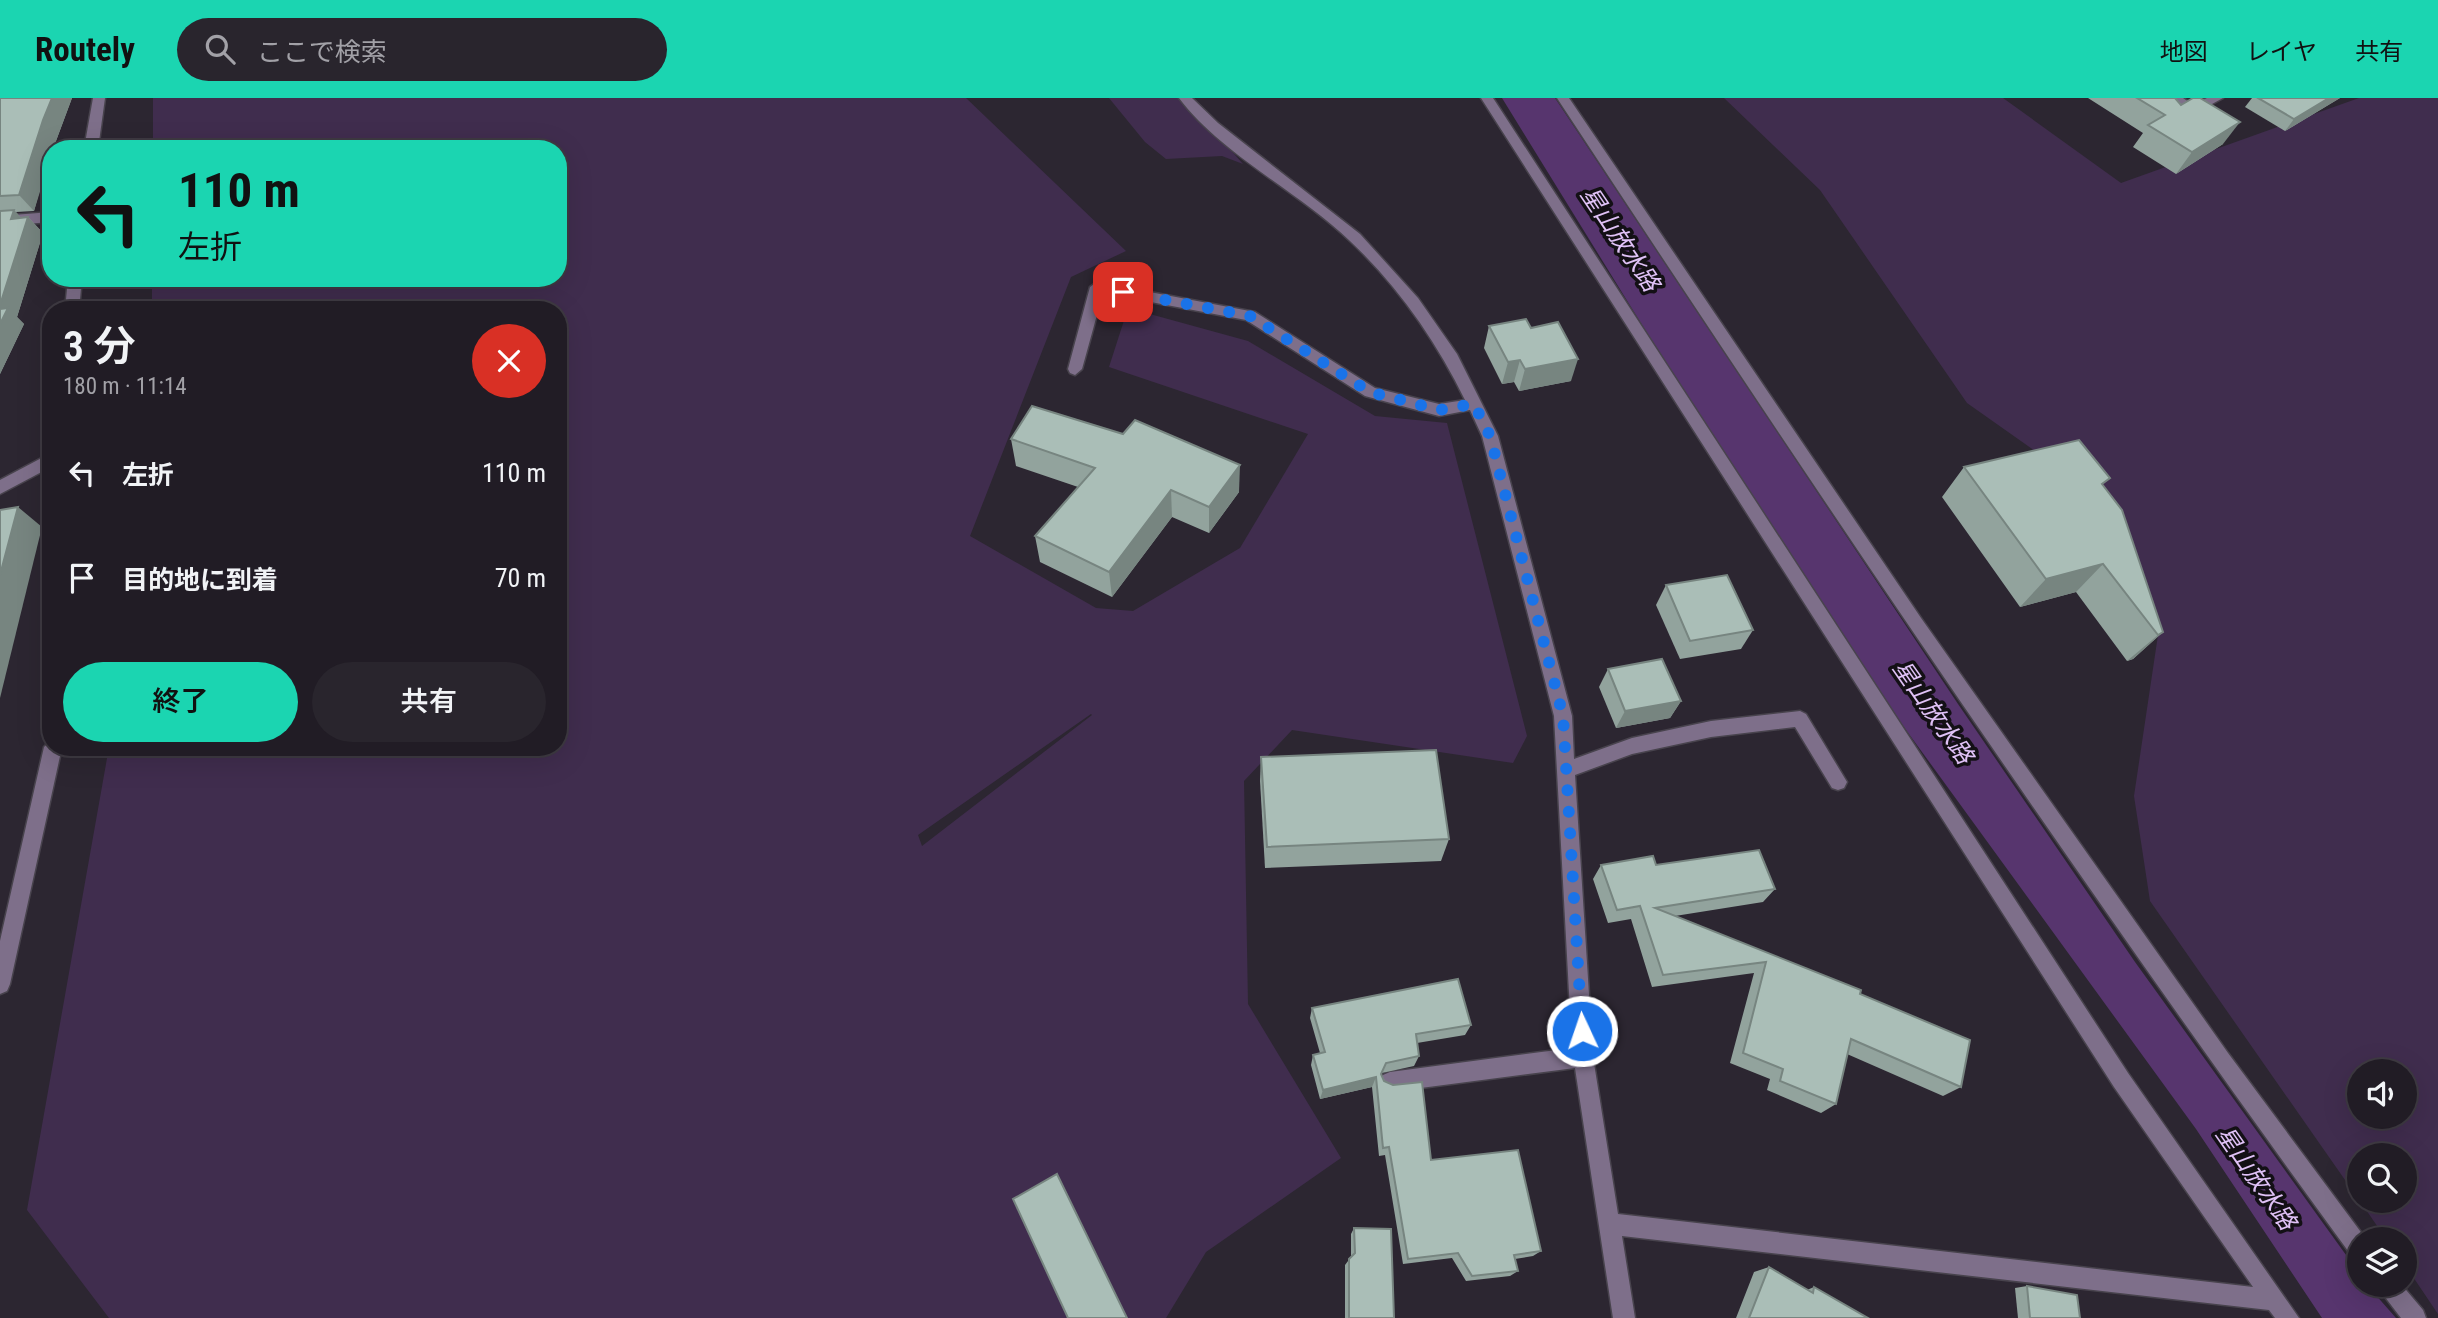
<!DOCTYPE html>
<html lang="ja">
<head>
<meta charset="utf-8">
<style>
  body { margin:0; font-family:"Roboto Condensed","Noto Sans JP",sans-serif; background:#29252d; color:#f1f3f6; height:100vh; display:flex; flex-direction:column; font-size:26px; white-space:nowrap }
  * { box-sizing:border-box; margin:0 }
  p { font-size:23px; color:#a2a1a7 }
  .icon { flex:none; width:38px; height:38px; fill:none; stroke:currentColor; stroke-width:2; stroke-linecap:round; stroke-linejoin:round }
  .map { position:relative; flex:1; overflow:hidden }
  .sheet { position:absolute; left:42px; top:203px; width:525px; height:455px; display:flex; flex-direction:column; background:#211c25; border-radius:28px; box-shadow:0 7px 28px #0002,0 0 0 2px #3e3a42 }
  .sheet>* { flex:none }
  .banner { position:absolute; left:42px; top:42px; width:525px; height:147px; border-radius:28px; box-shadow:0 7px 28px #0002,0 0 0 2px #3e3a42; background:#1bd5b1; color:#111; overflow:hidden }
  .fabs { position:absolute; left:2347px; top:961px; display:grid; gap:14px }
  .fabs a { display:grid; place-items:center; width:70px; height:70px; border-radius:50%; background:#211c25; box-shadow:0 7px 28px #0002,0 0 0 2px #3e3a42; font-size:35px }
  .pin { position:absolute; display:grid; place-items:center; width:60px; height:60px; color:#fff; margin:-30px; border-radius:14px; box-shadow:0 4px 10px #0006 }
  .me { position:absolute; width:77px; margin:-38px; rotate:357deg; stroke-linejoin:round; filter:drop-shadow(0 0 5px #0008) }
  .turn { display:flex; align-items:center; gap:24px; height:147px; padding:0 21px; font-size:32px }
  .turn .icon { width:91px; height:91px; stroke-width:2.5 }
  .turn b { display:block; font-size:49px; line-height:60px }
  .round { display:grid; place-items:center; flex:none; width:74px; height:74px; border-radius:37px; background:#29252d }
  .summary { display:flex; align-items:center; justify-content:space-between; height:119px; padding:0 21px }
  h1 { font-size:42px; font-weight:600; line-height:52px }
  .primary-button { display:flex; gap:14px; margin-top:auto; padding:14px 21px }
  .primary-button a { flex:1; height:80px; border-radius:42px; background:#1bd5b1; color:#111; font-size:28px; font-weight:600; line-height:80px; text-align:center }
  .primary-button a+a { background:#29252d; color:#f1f3f6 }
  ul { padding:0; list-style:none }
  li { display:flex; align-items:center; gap:21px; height:105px; padding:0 21px }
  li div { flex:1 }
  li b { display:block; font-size:26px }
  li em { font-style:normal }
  header { display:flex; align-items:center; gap:42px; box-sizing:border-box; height:98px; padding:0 35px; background:#1bd5b1; color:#111 }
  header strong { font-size:33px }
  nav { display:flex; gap:38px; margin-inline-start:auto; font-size:24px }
  .search { width:490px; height:63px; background:#29252d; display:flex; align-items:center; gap:18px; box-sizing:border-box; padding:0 24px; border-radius:38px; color:#a2a1a7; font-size:26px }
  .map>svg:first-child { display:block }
  .green { fill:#402d4e; fill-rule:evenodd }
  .water { fill:#57356e }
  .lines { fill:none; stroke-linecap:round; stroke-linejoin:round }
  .minor-casing { stroke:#48434d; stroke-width:3 }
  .minor { fill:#7e6f8a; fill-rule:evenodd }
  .wall { fill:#92a39d }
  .shaded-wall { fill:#778580 }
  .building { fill:#aabeb7; stroke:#778580; stroke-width:2 }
  .route { stroke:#1a73e8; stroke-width:12; stroke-dasharray:0 21.6 }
  .labels { text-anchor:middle; stroke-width:7; stroke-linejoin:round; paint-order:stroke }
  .water-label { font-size:24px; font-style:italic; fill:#e0c2f7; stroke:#131015 }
</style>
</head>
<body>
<header>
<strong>Routely</strong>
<div class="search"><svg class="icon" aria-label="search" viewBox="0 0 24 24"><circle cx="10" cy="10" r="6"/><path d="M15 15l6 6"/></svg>ここで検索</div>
<nav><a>地図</a><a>レイヤ</a><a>共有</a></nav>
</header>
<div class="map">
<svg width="2438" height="1220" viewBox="0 0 2438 1220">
  <rect width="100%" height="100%" fill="#2c2631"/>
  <g class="green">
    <path d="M153,0H966L1126,153L1071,179L970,438L1096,510L1133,513L1240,450L1308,336L1109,269L1128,210L1248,243L1375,318L1447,325L1527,638L1513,665L1292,632L1244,683L1248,906L1341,1060L1206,1154L1166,1220H109L27,1112L109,649H558V212H152V180H558V51H153ZM1091,616L1092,617L922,748L918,737Z"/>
    <path d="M1109,0H1185L1243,66L1222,58L1166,61L1145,44Z"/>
    <path d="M1724,0H2003L2121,85L2359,0H2438V1216L2405,1167L2404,1141H2386L2360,1103L2404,1102V1057H2359V1102L2150,803L2134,698L2158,537L2079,384L1967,305L1820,92ZM2359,973H2404V1018H2359Z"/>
  </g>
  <path class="water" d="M1502,0H1555L1958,606L2135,864L2359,1175V1186L2367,1187L2396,1220H2322L2196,1031L1813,504Z"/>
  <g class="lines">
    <g class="minor-casing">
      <g id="minor">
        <path d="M93,0H105L98,51H84Z"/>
        <path d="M1179,0H1192L1218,25L1360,136L1418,200L1457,256L1498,338L1572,618L1574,661L1632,640L1711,623L1800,613L1806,616L1847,684L1844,690L1838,692L1832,690L1795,629L1711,639L1632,656L1575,677L1593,959L1618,1116L2253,1189L2114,989L1481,0H1493L2128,975L2299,1220H2275L2269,1212L1622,1138L1635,1220H1613L1575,970L1390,994L1383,991L1380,984L1383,977L1390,974L1572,950L1554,618L1482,338L1470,312L1439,318L1365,298L1246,222L1103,195L1082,271L1075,277L1070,275L1068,271L1090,189L1097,184L1255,214L1375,290L1439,306L1465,302C1436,243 1398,188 1350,143C1299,94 1221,56 1179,0Z"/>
        <path d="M1557,0H1569L1921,520L2228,955L2366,1141H2359V1160L2351,1157C2075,779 1814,391 1557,0Z"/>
        <path d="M2169,0H2183L2193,7L2207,0H2223L2192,17Z"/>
        <path d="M51,114V124L0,128V118Z"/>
        <path d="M68,180H82L79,212H65Z"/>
        <path d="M51,355V369L0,396V382Z"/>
        <path d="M51,642V649H62L10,886L7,893L0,896V843L44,649Z"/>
        <path d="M2375,1186H2401L2423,1212L2426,1220H2401Z"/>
      </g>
    </g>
    <use href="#minor" class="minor"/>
  </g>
  <g class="wall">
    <path d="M0,0H72L53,51H51L34,113L16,114L21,120L28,119L43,135L17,219L24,226L0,276Z"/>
    <path d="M2088,0H2175L2223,46L2176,76L2133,49L2143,35Z"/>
    <path d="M2252,0H2340L2285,33L2245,9Z"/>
    <path d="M1489,228L1531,230L1571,283L1519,293L1514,284L1502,286L1484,250Z"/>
    <path d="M1011,341L1239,394L1209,435L1172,419L1112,499L1040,464L1035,438L1078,389L1016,368Z"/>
    <path d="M1964,369L2103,388L2163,534L2133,561L2127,563L2076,494L2020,509L1942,399Z"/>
    <path d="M1666,487L1753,532L1741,551L1680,561L1656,507Z"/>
    <path d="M1608,571L1681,603L1670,620L1616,630L1599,589Z"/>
    <path d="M1261,659L1449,741L1441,763L1265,770L1260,683Z"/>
    <path d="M1601,767H1656L1775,791L1763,804L1675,818L1860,896L1961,989L1943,998L1847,956L1836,1006L1821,1015L1767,992L1770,981L1730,965L1754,875L1652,889L1631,821L1608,825L1593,781Z"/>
    <path d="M1312,910L1471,927L1465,937L1417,945L1419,958L1414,968L1382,975L1381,976L1431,1062L1541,1153L1533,1158L1515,1161L1518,1173L1510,1178L1466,1183L1452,1160L1403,1166L1385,1057L1379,1058L1372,989L1320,1001L1311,967L1313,957L1320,955L1310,920Z"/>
    <path d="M1354,1130L1394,1220H1345V1167L1351,1159V1136Z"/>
    <path d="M1769,1169L1807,1192L1814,1189L1868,1220H1736L1754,1174Z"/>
    <path d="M2027,1188L2080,1220H2018L2015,1190Z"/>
  </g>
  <g class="shaded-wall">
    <path d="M52,0H72L53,51H51V58L34,113L19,97L43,22Z"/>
    <path d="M2329,0H2340L2285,33L2294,21Z"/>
    <path d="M2240,24L2223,46L2176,76L2192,54Z"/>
    <path d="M14,112L26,125L28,119L43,135L17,219L24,226L0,276V207L11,121Z"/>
    <path d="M1578,261L1571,283L1519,293L1525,271Z"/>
    <path d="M1520,262L1514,284L1502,286L1508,264Z"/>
    <path d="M1240,367L1239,394L1209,435V409Z"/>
    <path d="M1171,392L1172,419L1112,499L1109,474Z"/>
    <path d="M18,409L42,429L0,600V477Z"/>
    <path d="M2103,466L2076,494L2020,509L2046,481Z"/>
    <path d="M2163,534L2133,561L2127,563L2158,537Z"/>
    <path d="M1681,603L1670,620L1616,630L1625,613Z"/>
    <path d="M1376,979L1372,989L1320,1001L1323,992Z"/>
  </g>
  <g class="building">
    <path d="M0,0H52L43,22L19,97L0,98Z"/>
    <path d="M2137,0H2175L2181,7L2193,0H2200L2240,24L2192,54L2148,27L2165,17Z"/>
    <path d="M2258,0H2329L2294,21Z"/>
    <path d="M14,112L11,121L28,119L0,207V113Z"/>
    <path d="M8,210L0,226V211Z"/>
    <path d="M1526,221L1531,230L1558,224L1578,261L1525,271L1520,262L1508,264L1489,228Z"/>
    <path d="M1032,308L1123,336L1135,322L1240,367L1209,409L1171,392L1109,474L1035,438L1095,370L1011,341Z"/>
    <path d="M2079,342L2110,380L2102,386L2122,412L2163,534L2158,537L2103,466L2046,481L1964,369Z"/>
    <path d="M18,409L0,477V412Z"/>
    <path d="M1727,477L1753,532L1690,543L1666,487Z"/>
    <path d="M1662,561L1681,603L1625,613L1608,571Z"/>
    <path d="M1436,652L1449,741L1267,749L1261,659Z"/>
    <path d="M1759,752L1775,791L1655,810L1861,892L1860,896L1970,942L1961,989L1851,941L1836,1006L1780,983L1783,971L1743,955L1766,864L1663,877L1640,808L1617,812L1601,767L1653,758L1656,767Z"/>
    <path d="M1458,881L1471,927L1416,936L1419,958L1386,965L1381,976L1384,983L1393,987L1422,984L1431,1062L1518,1052L1541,1153L1514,1157L1518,1173L1472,1178L1458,1155L1408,1161L1389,1049L1383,1050L1376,979L1323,992L1313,957L1325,954L1312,910Z"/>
    <path d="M1057,1076L1127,1220H1068L1013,1101Z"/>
    <path d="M1354,1130L1391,1131L1394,1220H1349V1161L1355,1155Z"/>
    <path d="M1769,1169L1813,1195L1814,1189L1868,1220H1749Z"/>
    <path d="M2027,1188L2077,1197L2080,1220H2030Z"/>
  </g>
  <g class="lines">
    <path class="route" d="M1123,194L1250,218L1370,294L1439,312L1474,306L1490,338L1563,618L1582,933"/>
  </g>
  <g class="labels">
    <g class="water-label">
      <text transform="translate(1620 141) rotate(56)" y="8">星山放水路</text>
      <text transform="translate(1933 614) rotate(55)" y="8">星山放水路</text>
      <text transform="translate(2256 1080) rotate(55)" y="8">星山放水路</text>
    </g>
  </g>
</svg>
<div class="fabs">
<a><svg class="icon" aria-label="sound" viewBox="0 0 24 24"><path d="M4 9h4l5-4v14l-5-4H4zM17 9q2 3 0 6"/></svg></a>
<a><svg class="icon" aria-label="search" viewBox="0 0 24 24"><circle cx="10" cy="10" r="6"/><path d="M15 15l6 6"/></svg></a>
<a><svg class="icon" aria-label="layers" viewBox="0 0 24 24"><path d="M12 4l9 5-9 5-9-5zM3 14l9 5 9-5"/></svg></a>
</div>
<div class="pin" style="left:1123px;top:194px;background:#d93025"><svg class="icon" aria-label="arrive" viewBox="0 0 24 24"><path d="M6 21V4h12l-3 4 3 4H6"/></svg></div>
<svg class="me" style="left:1582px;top:933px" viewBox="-20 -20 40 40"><circle r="17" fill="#1a73e8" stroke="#fff" stroke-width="3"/><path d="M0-11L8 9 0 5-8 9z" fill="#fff"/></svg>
<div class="banner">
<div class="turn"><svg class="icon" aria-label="left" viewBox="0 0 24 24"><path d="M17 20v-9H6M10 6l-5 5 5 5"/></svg><div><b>110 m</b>左折</div></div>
</div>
<section class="sheet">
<div class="summary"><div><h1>3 分</h1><p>180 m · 11:14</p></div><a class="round" style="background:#d93025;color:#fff"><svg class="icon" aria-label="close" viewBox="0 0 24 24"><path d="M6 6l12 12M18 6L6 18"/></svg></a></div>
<ul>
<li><svg class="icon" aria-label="left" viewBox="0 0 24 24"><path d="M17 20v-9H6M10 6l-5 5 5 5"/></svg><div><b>左折</b></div><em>110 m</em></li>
<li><svg class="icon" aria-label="arrive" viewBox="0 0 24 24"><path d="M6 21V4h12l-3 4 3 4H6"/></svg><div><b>目的地に到着</b></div><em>70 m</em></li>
</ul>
<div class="primary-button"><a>終了</a><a>共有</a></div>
</section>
</div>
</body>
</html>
